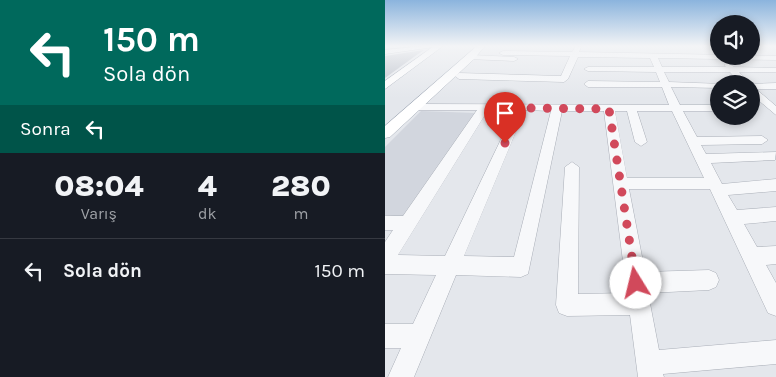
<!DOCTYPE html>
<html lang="tr">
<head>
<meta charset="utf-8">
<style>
  body { margin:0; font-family:Karla,sans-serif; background:#20242c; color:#f1f3f6; height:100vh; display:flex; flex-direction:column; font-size:19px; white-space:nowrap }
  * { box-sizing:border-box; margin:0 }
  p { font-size:16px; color:#9ea1a6 }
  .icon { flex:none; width:28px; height:28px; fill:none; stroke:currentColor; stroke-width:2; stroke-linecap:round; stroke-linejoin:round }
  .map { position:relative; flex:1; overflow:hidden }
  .details { display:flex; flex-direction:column; background:#171b24; width:385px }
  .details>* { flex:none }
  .top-card { background:#00695c; color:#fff; overflow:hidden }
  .buttons { position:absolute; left:325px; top:15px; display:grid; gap:10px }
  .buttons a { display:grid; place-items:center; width:50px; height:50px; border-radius:50%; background:#171b24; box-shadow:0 2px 8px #0003; font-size:25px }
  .pin { position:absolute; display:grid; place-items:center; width:42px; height:42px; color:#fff; margin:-51px -21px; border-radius:50% 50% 50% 0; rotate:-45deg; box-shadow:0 0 5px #0007 }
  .pin .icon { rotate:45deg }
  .me { position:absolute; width:55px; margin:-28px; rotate:351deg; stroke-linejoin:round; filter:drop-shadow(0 0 4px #0008) }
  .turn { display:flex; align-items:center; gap:18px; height:105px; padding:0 20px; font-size:22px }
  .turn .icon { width:65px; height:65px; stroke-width:2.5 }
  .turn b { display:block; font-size:35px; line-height:42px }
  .then { display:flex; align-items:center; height:48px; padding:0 20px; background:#0003; gap:10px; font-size:19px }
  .eta { display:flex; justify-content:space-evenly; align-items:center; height:85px; text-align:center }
  .eta b { font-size:30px; font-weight:800; line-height:35px }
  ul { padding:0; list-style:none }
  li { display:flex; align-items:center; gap:15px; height:65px; padding:0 20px; border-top:1px solid #363941 }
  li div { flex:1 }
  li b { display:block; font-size:19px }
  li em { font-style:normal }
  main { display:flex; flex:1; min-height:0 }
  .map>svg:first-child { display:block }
  .built { fill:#d2d6de }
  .building { fill:#bbc0ca }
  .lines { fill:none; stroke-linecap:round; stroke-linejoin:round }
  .minor-casing { stroke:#a9aeb7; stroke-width:1 }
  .major-casing { stroke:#a3abb8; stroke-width:1 }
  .minor { fill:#f7f8fa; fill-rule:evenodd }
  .major { fill:#fff; fill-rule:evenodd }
  .route { stroke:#d1495b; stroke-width:9; stroke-dasharray:0 16.2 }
</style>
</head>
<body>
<main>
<section class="details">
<div class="top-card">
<div class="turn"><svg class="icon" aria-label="left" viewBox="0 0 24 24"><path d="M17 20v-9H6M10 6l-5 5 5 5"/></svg><div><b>150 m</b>Sola dön</div></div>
<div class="then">Sonra<svg class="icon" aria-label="left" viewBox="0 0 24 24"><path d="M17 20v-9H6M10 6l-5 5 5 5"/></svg></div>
</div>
<div class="eta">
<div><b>08:04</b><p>Varış</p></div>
<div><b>4</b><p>dk</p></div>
<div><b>280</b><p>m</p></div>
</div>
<ul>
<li><svg class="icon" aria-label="left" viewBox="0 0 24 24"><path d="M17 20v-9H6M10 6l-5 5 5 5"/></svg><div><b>Sola dön</b></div><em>150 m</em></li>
</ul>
</section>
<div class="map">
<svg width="391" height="377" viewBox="0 0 391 377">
  <rect width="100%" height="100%" fill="#e4e7ec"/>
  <path class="built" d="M36,111L90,113L18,217L0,215V147Z"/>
  <path class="building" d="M39,50L33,54L0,78V56Z"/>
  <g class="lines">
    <g class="minor-casing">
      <g id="minor">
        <path d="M38,46H56L0,54V50Z"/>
        <path d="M191,46L196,47L194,52L391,56V60L273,58L277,67H341L339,65L343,63L349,67L391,68V72H354L364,84L391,83V89H371L391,106V115L366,94V84H355L345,72H279L284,82L338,84H334V88L286,87L295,105H334V111H298L312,137L377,136L383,140L377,144L316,145L321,154L391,152L390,160L326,163L337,184L391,179V191L343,195L352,210L391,207V221L359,224L372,247L391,246V264L381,265L391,283V316L383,313L325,189H244L260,272L324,270L331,273L334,280L331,287L324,290L263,293L274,350L391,340V364L278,374L279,377H253L245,315L182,316L174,313L171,305L180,167L187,162L194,167L193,294L242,293L219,111H177L143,274L136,277L71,275L29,377H3L16,348H0V324H28L51,275L0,274V242L8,230H0V216H18L92,110H30L25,107L30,104L284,105L277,87H203L199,84L203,81L275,82L271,72L203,71L199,69L203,67H269L265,58L193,57L183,79L179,82L74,79L70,76L74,73L176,76L185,56L118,55L114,53L118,51L187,52ZM103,110H130L60,256L13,255ZM140,110L166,111L129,257L79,256ZM230,111H242L250,142L256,146L262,142L252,111H287L319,178H242Z"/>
        <path d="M86,55L129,57L133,59L129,61L83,59L82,57Z"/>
      </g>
    </g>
    <g class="major-casing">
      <g id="major">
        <path d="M49,46H58L0,89V81Z"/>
        <path d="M92,46H100L89,59L5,137L0,138V126Z"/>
      </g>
    </g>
    <use href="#minor" class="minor"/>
    <use href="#major" class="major"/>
  </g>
  <linearGradient id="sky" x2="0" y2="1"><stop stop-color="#8bb4dd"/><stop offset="0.47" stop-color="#f3f4f6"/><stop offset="1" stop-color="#f3f4f6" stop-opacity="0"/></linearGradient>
  <rect width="391" height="98" fill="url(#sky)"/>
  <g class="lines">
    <path class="route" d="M120,143L136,108L224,109L251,283"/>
  </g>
</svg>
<div class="buttons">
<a><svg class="icon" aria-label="sound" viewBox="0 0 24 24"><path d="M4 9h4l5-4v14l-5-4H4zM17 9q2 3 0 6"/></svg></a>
<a><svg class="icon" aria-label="layers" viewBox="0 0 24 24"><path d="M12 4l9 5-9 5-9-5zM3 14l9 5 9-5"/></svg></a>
</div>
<div class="pin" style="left:120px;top:143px;background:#d93025"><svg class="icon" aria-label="arrive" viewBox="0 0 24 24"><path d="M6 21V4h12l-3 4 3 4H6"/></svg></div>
<svg class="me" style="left:251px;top:283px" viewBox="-20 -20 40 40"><circle r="19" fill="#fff"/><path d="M0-13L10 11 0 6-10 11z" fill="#d1495b"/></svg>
</div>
</main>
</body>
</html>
